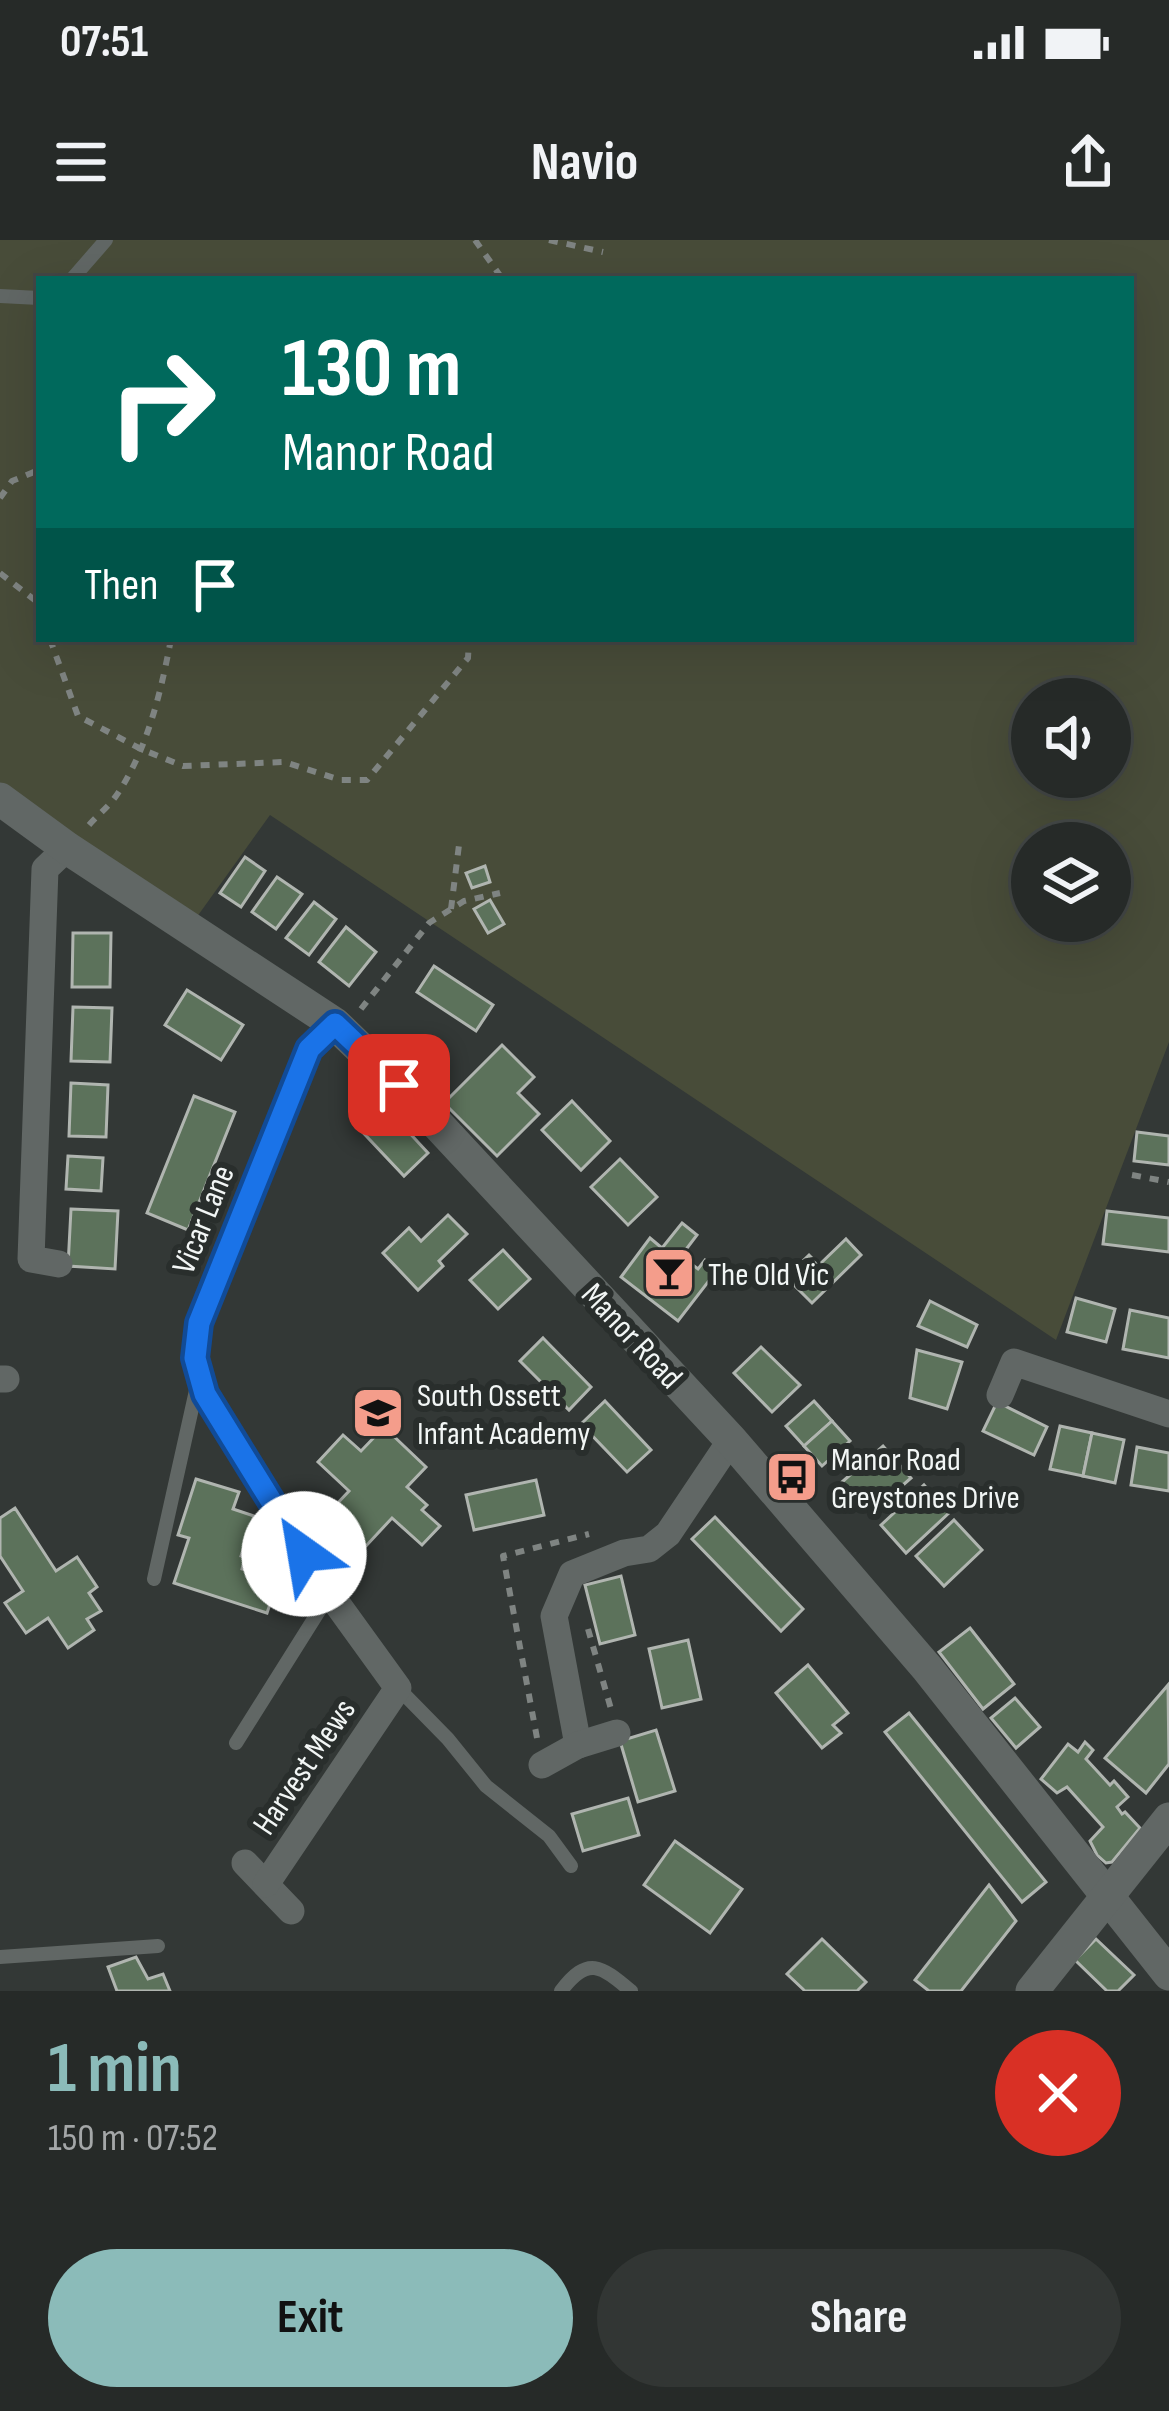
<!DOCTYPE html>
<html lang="en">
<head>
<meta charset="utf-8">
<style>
  body { margin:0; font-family:"Sofia Sans Condensed",sans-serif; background:#323634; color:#f1f3f6; height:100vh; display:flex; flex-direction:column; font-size:45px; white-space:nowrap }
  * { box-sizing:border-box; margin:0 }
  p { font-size:39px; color:#a4a7a8 }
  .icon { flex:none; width:66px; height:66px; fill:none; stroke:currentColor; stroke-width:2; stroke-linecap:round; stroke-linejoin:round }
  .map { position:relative; height:1751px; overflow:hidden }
  .sheet { display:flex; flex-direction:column; background:#262a28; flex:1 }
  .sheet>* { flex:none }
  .guide { position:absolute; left:36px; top:36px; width:1098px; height:366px; border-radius:0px; box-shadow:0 12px 48px #0002,0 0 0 3px #424645; background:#00695c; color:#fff; overflow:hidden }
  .buttons { position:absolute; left:1011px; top:438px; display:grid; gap:24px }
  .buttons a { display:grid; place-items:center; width:120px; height:120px; border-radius:50%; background:#262a28; box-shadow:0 12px 48px #0002,0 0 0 3px #424645; font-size:60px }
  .pin { position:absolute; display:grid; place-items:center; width:102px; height:102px; color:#fff; margin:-51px; border-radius:24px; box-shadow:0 6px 18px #0006 }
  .me { position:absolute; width:132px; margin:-66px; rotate:328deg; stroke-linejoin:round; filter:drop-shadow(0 0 9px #0008) }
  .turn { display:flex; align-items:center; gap:42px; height:252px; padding:0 48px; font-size:54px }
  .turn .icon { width:156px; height:156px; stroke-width:2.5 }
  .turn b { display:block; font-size:84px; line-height:102px }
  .then { display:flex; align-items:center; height:114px; padding:0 48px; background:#0003; gap:24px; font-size:45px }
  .round { display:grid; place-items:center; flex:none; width:126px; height:126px; border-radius:63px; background:#323634 }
  .head { display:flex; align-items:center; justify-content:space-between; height:204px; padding:0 48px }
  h1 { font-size:72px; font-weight:700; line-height:90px; color:#8bbbb9 }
  .primary-button { display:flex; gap:24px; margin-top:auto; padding:24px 48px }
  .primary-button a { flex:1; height:138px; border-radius:72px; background:#8bbbb9; color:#111; font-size:48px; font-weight:700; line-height:138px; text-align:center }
  .primary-button a+a { background:#323634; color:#f1f3f6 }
  .status { display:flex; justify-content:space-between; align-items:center; height:84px; padding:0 60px; background:#262a28; direction:ltr }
  .status svg { height:33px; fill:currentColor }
  header { display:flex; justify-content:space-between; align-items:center; height:156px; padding:0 48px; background:#262a28; font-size:54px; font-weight:700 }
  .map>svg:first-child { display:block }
  .green { fill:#484c39; fill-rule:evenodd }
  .building { fill:#5c725b; stroke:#b0b5b0; stroke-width:3 }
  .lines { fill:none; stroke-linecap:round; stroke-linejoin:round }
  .path { stroke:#7f8482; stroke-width:6; stroke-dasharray:9 9; stroke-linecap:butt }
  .service { stroke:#616765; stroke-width:14 }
  .minor { stroke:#616765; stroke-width:27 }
  .tertiary { stroke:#616765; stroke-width:33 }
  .secondary { stroke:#616765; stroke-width:33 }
  .route-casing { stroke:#114b97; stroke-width:30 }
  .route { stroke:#1a73e8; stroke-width:21 }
  .labels { text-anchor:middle; stroke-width:12; stroke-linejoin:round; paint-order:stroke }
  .street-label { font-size:33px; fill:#f2f6f5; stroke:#292e2c }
  .poi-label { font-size:33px; fill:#f2f6f5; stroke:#292e2c; text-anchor:start }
</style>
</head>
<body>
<div class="status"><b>07:51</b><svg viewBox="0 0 49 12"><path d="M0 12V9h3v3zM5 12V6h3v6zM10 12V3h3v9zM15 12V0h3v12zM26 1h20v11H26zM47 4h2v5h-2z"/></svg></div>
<header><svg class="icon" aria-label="menu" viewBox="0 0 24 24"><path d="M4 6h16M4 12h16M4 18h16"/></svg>Navio<svg class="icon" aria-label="share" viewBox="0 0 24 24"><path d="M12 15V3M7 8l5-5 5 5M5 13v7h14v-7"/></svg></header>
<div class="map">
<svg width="1169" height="1751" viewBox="0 0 1169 1751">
  <rect width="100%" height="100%" fill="#333836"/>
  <path class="green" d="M0,0H1169V802L1056,1100L270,575L189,688L0,559ZM39,39H1131V399H39ZM1032,459H1110V537H1032ZM1032,603H1110V681H1032Z"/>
  <g class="building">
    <path d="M245,617L265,631L241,667L220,653Z"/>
    <path d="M485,626L490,642L472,648L466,633Z"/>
    <path d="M277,637L302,654L276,689L252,672Z"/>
    <path d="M490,660L504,684L488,693L474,669Z"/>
    <path d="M314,662L336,679L309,715L286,698Z"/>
    <path d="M346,687L376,712L349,746L319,722Z"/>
    <path d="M73,693H111L110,747H72Z"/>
    <path d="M434,726L493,765L476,791L417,752Z"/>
    <path d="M187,750L243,785L221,820L165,785Z"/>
    <path d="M73,767L112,768L110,822L71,821Z"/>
    <path d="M502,805L534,837L518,853L539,874L497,916L444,863Z"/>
    <path d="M71,843L108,845L106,897L69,896Z"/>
    <path d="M194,856L235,872L188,990L147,973Z"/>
    <path d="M379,860L428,913L404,936L354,883Z"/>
    <path d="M572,861L610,901L581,930L542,890Z"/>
    <path d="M1137,892L1169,896V925L1134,921Z"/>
    <path d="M68,916L103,918L101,951L66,949Z"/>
    <path d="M620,919L657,957L628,985L591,947Z"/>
    <path d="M71,969L118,971L115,1029L68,1026Z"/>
    <path d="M1107,971L1169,978V1012L1103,1004Z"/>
    <path d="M448,975L467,994L439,1021L443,1026L418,1050L383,1013L409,988L421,1001Z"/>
    <path d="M682,983L697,995L681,1016L698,1029L705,1020L718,1029L678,1081L621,1037L650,998L662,1008Z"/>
    <path d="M846,999L861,1015L812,1063L786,1037L809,1015L819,1025Z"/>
    <path d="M503,1010L530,1039L498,1069L470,1040Z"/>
    <path d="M1076,1058L1115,1069L1106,1102L1067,1092Z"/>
    <path d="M930,1061L977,1085L967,1107L918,1086Z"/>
    <path d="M1130,1070L1169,1078V1118L1123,1109Z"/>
    <path d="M543,1098L591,1147L569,1170L520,1121Z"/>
    <path d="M761,1107L800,1145L772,1172L734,1133Z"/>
    <path d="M917,1110L962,1122L947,1169L910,1158Z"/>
    <path d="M605,1161L651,1210L627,1232L581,1184Z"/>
    <path d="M814,1161L832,1181L804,1206L786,1186Z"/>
    <path d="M997,1162L1047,1187L1034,1215L983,1191Z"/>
    <path d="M832,1181L850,1201L822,1226L804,1206Z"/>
    <path d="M1060,1186L1092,1193L1083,1236L1050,1229Z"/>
    <path d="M384,1187L426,1227L407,1247L427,1265L422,1270L440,1286L422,1305L392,1278L340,1334L303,1300L349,1251L318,1222L343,1195L361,1211Z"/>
    <path d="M1092,1193L1124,1200L1115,1243L1083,1236Z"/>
    <path d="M883,1206L911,1238L870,1274L842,1242Z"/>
    <path d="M1137,1207L1169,1213V1251L1131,1245Z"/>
    <path d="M196,1239L239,1252L233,1269L254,1276L241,1316L245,1317L242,1329L278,1340L267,1373L174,1343L189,1298L178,1295Z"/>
    <path d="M536,1240L544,1275L474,1290L466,1255Z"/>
    <path d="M924,1245L949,1273L906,1313L881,1285Z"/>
    <path d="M15,1268L56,1331L77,1317L97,1347L89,1353L101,1371L87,1379L94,1390L68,1408L48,1378L26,1393L5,1363L23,1351L0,1316V1278Z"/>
    <path d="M715,1277L803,1369L781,1391L692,1299Z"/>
    <path d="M954,1280L982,1310L944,1346L916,1316Z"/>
    <path d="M621,1336L635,1395L600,1404L585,1345Z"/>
    <path d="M970,1388L1014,1444L983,1469L939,1412Z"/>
    <path d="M688,1400L701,1459L662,1468L649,1409Z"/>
    <path d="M808,1425L848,1473L833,1485L841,1493L822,1508L776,1453Z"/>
    <path d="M1168,1445L1169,1524L1146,1553L1105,1518Z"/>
    <path d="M1015,1458L1040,1487L1016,1508L991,1478Z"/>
    <path d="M909,1473L1046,1642L1022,1662L885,1492Z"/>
    <path d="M656,1490L675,1551L638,1562L620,1501Z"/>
    <path d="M1085,1502L1093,1510L1086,1519L1110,1545L1114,1541L1128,1557L1117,1567L1122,1574L1125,1572L1140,1588L1112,1622L1106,1623L1097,1615L1090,1601L1103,1587L1067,1547L1057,1553L1041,1539L1068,1504L1078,1512Z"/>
    <path d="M628,1558L639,1595L583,1611L572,1574Z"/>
    <path d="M675,1601L742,1649L710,1693L644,1645Z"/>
    <path d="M989,1645L1016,1681L961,1751H929L915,1740Z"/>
    <path d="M822,1699L866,1742L857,1751H805L787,1734Z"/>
    <path d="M1096,1699L1134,1735L1118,1751H1107L1075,1720Z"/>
    <path d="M136,1717L148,1739L163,1734L170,1751H117L108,1727Z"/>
  </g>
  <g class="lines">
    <g class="path">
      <path d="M475,0L501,37L499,39"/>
      <path d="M549,0L603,12"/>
      <path d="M0,258L12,241L39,230"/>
      <path d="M0,333L36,361L39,368"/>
      <path d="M50,399L78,476L141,509L183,526L284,522L341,540H367L468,418L469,399"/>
      <path d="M89,585C98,575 109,566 116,556C147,511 161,452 171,399"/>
      <path d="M451,669L459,605"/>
      <path d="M361,769L429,683L464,661L500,653"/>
      <path d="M1132,935L1169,942"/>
      <path d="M588,1389L611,1469"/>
      <path d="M537,1498L503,1316L589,1294"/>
    </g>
    <g class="service">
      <path d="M72,39L106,0"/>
      <path d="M0,56L39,58"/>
      <path d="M154,1339L197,1146"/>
      <path d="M398,1448L448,1499L486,1546L549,1596L571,1626"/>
      <path d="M236,1503L329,1355"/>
      <path d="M0,1717L158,1706"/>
      <path d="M561,1751C588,1715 601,1726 631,1751"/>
    </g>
    <g class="minor">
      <path d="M59,1024L31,1019L45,629L67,608"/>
      <path d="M0,1139H6"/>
      <path d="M1000,1155L1014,1122L1169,1174"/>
      <path d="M578,1505L554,1376L572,1334L624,1313L649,1309L668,1294L731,1200"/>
      <path d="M542,1525L578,1505L617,1493"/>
      <path d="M245,1623L291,1671"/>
      <path d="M266,1644L398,1448L330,1354L205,1154L195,1118L199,1083L309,809L335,784"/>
    </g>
    <path class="tertiary" d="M0,559L67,608L335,784L426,872L731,1200L927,1428L1169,1734"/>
    <path class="secondary" d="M1032,1751L1169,1579"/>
  </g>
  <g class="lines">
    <g class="route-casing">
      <path id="route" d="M304,1314L205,1154L195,1118L199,1083L309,809L335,784L399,845"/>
    </g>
    <use href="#route" class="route"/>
  </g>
  <defs>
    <g id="bar-square" transform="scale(2.7)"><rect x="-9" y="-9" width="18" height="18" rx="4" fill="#f49d8b" stroke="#292e2c"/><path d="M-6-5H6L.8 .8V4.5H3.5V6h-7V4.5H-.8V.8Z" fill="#111"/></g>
    <g id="school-square" transform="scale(2.7)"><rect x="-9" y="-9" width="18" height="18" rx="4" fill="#f49d8b" stroke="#292e2c"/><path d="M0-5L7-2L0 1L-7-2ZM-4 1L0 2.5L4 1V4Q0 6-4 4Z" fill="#111"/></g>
    <g id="bus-square" transform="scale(2.7)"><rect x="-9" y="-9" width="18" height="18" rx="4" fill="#f49d8b" stroke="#292e2c"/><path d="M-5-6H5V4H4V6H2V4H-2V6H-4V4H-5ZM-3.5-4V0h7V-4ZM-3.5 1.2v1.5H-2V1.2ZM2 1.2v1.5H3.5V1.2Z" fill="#111"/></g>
  </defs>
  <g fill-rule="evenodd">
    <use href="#bar-square" x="669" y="1033"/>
    <use href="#school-square" x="378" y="1173"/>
    <use href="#bus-square" x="792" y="1237"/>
  </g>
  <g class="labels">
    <g class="street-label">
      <text transform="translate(202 979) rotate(-68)" y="12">Vicar Lane</text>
      <text transform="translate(633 1095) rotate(47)" y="12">Manor Road</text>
      <text transform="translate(303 1526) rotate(-56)" y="12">Harvest Mews</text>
    </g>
    <g class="poi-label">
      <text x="708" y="1045">The Old Vic</text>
      <text x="417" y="1166">South Ossett<tspan x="417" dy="38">Infant Academy</tspan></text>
      <text x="831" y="1230">Manor Road<tspan x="831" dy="38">Greystones Drive</tspan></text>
    </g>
  </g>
</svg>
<div class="buttons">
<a><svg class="icon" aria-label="sound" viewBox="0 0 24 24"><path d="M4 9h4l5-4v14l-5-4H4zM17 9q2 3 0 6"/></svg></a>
<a><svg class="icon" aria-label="layers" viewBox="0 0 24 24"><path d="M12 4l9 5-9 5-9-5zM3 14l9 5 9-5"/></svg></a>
</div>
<div class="pin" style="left:399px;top:845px;background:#d93025"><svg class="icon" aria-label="arrive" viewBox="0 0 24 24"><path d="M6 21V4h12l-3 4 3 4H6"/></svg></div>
<svg class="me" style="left:304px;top:1314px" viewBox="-20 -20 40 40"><circle r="19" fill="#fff"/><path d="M0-13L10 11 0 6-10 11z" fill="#1a73e8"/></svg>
<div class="guide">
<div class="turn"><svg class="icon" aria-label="right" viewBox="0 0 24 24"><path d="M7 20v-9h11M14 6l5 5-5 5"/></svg><div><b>130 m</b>Manor Road</div></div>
<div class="then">Then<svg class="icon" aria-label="arrive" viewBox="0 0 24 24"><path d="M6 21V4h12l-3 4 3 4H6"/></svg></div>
</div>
</div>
<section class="sheet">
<div class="head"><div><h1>1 min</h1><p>150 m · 07:52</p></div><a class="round" style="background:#d93025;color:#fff"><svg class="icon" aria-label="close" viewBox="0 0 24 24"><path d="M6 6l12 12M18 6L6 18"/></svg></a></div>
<div class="primary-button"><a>Exit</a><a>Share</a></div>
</section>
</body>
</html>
